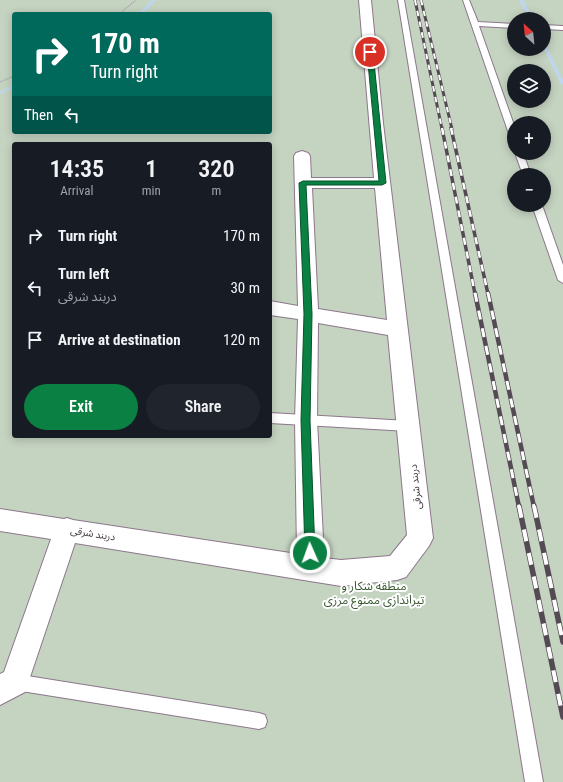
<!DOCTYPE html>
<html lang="en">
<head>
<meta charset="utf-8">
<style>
  body { margin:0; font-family:"Roboto Condensed","Noto Sans Arabic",sans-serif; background:#20242c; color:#f1f3f6; height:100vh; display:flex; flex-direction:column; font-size:15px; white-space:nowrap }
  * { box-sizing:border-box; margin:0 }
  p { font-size:13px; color:#9ea1a6 }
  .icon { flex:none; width:22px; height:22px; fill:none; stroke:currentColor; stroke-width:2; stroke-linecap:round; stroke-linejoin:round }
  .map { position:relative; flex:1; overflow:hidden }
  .drawer { position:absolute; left:12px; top:142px; width:260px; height:296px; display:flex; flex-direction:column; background:#171b24; border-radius:4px; box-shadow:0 2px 10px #0003 }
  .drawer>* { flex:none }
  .banner { position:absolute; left:12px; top:12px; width:260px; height:122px; border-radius:4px; box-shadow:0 2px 10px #0003; background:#00695c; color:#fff; overflow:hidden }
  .needle { width:26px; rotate:333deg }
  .tools { position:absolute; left:507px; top:12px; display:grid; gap:8px }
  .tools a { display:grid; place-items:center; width:44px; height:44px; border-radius:50%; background:#171b24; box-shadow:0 2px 10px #0003; font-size:20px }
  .pin { position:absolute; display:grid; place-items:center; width:34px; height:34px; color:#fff; margin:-17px; border:2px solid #fff; border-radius:50%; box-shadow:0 1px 4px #0007 }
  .me { position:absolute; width:44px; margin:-22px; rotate:358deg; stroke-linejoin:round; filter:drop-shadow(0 0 3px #0008) }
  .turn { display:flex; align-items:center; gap:14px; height:84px; padding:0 12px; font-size:18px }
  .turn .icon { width:52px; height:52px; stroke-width:2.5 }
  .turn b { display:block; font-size:28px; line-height:34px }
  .then { display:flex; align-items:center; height:38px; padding:0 12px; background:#0003; gap:8px; font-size:15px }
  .eta { display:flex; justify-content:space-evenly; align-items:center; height:68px; text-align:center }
  .eta b { font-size:24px; font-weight:600; line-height:28px }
  .primary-button { display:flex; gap:8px; margin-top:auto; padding:8px 12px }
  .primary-button a { flex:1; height:46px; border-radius:24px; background:#0b8043; color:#fff; font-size:16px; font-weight:600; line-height:46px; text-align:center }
  .primary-button a+a { background:#20242c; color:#f1f3f6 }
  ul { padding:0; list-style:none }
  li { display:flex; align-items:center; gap:12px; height:52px; padding:0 12px }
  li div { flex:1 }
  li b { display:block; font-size:15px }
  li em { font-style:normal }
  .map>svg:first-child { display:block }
  .green { fill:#c5d3c1; fill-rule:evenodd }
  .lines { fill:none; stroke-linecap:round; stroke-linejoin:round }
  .stream { fill:#bfd6f0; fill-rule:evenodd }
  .lane-casing { stroke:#8c778b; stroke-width:2 }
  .street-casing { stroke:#8c778b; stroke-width:2 }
  .path { stroke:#afa4af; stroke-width:1.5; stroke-dasharray:1 1; stroke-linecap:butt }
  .lane { fill:#fff; fill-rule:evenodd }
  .street { fill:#fff; fill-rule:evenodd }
  .rail-far3-casing { stroke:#544a53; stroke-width:3 }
  .rail-far2-casing { stroke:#544a53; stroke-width:3.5 }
  .rail-far1-casing { stroke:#544a53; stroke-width:4.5 }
  .rail-casing { stroke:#544a53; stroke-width:5.5 }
  .rail-far3 { stroke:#fff; stroke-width:2; stroke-dasharray:5.5; stroke-linecap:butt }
  .rail-far2 { stroke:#fff; stroke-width:2.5; stroke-dasharray:7; stroke-linecap:butt }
  .rail-far1 { stroke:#fff; stroke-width:3; stroke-dasharray:9; stroke-linecap:butt }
  .rail { stroke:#fff; stroke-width:4; stroke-dasharray:12; stroke-linecap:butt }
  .route { fill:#0b8043; stroke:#07532c }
  .labels { text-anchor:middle; stroke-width:4; stroke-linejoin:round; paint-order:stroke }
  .street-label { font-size:10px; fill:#3b323a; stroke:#fff }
  .near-park-label { font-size:12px; fill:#37572f; stroke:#fff }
</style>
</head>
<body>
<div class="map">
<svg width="563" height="782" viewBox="0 0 563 782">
  <rect width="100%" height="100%" fill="#fef0fe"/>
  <path class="green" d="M0,0H563V782H0ZM14,14H270V132H14ZM514,19H544V49H514ZM514,71H544V101H514ZM514,123H544V153H514ZM14,144H270V436H14ZM514,175H544V205H514Z"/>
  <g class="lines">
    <g class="stream">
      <path d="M152,0H156L142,14H138Z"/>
      <path d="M519,0H523L533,19H529Z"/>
      <path d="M544,45L546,46L563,80V85L561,84L544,49Z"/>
      <path d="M14,85V87L0,94V92Z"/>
    </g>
    <g class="lane-casing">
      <g id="lane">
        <path d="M398,0H404L543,782H525Z"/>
        <path d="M463,0H469L478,22L514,24V28L479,26L514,125V140L510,137Z"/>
        <path d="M544,25L563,26V30L544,29Z"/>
        <path d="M515,153H523L531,175H523Z"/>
        <path d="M532,205H542L563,265V283L558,280Z"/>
        <path d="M270,413L408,421L412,422L414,426L412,430L408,431L270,423Z"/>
        <path d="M15,674L259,713L265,715L267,721L265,727L259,729L15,690L9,688L7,682L9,676Z"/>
      </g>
    </g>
    <g class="street-casing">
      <path id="street" d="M359,0H371L383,123L433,538L429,546L406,577L397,580L341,586L75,543L25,692L0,705V674L4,672L51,539L0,531V509L64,519L67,518L73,520L297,554L295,420L298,319L270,315V301L298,306L294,156L296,153L302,151L308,153L310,156L311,178H374ZM312,188H375L387,320L318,309ZM318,323L388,335L407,535L390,556L341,560L324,558L317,420Z"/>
    </g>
    <g class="path">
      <path d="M119,14L136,0"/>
      <path d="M0,82L14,76"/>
    </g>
    <use href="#lane" class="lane"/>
    <use href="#street" class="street"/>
    <g class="rail-far3-casing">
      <g id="rail-far3">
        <path d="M415,0L442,129"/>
        <path d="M421,0L452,129"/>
      </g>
    </g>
    <g class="rail-far2-casing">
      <g id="rail-far2">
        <path d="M442,128L475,294"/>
        <path d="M451,128L488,294"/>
      </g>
    </g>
    <g class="rail-far1-casing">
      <g id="rail-far1">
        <path d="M475,293L519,507"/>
        <path d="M488,293L534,507"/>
      </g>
    </g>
    <g class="rail-casing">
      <g id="rail">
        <path d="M519,506L563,717"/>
        <path d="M534,506L563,642"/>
      </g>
    </g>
    <use href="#rail-far3" class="rail-far3"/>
    <use href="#rail-far2" class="rail-far2"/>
    <use href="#rail-far1" class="rail-far1"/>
    <use href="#rail" class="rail"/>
  </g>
  <path class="route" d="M370,50L373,52L386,183L382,185H306L312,314L310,420L315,553L314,556L310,558L306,556L305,553L301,420L304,314L299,183L303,181H379L367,52Z"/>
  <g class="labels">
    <g class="street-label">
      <text transform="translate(415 487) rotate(-96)" y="4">دربند شرقی</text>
      <text transform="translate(93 533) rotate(9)" y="4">دربند شرقی</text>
    </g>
    <g class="near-park-label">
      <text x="374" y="590">منطقه شکار و<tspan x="374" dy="14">تیراندازی ممنوع مرزی</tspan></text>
    </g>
  </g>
</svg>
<div class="tools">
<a><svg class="needle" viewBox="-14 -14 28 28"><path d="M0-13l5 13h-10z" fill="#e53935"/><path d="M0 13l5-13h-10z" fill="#9ea1a6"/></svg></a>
<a><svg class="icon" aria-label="layers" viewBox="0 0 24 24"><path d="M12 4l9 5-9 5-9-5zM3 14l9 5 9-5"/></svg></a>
<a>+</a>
<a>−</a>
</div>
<div class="pin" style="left:370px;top:52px;background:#d93025"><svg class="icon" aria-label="arrive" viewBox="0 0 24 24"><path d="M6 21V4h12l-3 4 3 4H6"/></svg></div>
<svg class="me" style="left:310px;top:553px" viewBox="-20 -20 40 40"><circle r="17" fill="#0b8043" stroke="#fff" stroke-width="3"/><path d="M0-11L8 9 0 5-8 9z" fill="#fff"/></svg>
<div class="banner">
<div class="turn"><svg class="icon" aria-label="right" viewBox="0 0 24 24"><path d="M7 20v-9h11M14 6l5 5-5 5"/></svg><div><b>170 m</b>Turn right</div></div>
<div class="then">Then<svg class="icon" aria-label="left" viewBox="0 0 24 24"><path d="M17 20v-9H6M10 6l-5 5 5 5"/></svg></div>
</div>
<section class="drawer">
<div class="eta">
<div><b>14:35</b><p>Arrival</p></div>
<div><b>1</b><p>min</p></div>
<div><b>320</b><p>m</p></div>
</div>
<ul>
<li><svg class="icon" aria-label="right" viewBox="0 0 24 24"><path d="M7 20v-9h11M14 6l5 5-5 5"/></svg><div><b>Turn right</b></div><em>170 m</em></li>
<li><svg class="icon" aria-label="left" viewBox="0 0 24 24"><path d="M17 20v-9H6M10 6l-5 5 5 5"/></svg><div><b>Turn left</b><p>دربند شرقی</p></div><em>30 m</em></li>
<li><svg class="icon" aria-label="arrive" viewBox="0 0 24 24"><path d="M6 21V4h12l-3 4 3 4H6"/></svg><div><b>Arrive at destination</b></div><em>120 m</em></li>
</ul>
<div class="primary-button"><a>Exit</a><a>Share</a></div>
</section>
</div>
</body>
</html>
